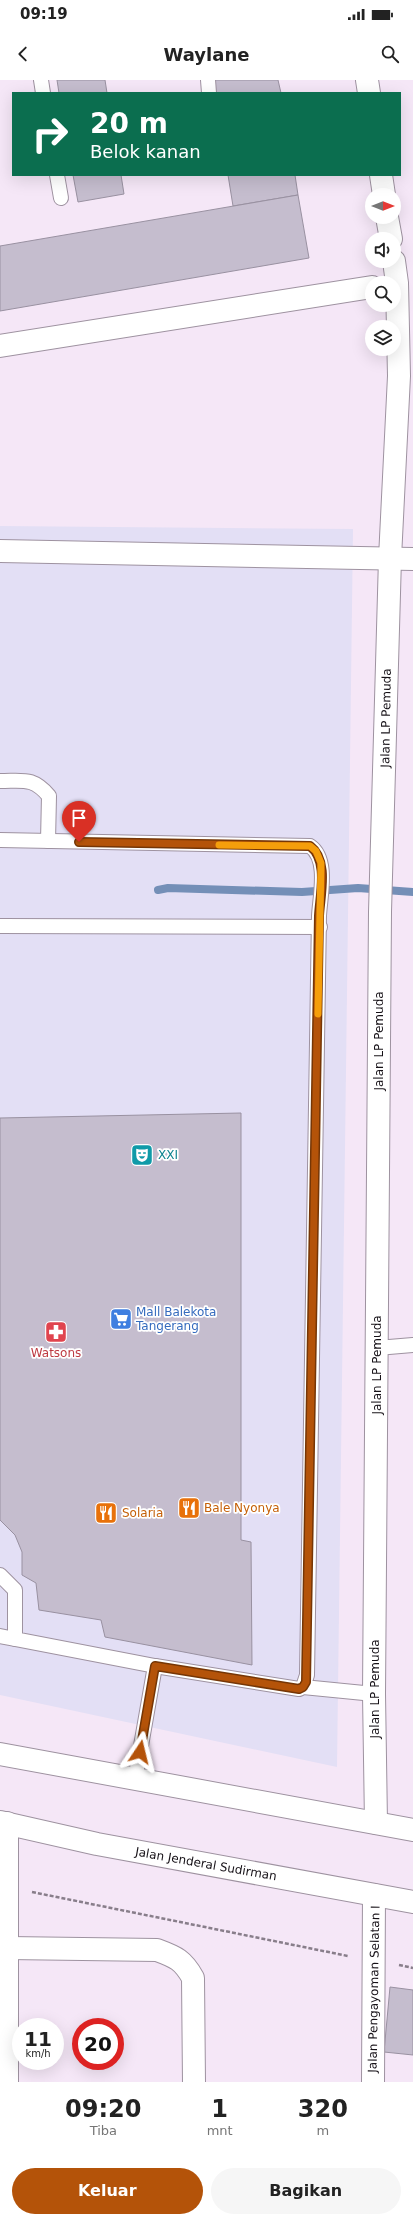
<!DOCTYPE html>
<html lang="id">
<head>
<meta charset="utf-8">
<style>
  body { margin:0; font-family:"DejaVu Sans",sans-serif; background:#f6f6f6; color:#222; height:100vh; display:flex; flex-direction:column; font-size:15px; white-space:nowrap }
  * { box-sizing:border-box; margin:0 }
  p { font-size:13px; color:#767676 }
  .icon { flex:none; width:22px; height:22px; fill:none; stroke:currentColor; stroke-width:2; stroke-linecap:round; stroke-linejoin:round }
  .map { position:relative; height:2002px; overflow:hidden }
  .details { display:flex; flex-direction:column; background:#fff; flex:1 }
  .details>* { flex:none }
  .hud { position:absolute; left:12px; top:12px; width:389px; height:84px; border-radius:0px; box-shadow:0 4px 16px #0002; background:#0b6e4f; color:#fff; overflow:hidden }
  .needle { width:26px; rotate:90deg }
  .fabs { position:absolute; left:365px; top:108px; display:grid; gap:8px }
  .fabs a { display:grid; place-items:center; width:36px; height:36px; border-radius:50%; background:#fff; box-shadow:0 4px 16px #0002; font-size:20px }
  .speed { position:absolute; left:12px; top:1938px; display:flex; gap:8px; font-size:20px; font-weight:700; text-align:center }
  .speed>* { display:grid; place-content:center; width:52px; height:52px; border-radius:50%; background:#fff; box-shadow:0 4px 16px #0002; line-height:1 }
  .speed small { font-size:10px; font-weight:400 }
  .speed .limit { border:6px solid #d22; background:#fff; color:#111 }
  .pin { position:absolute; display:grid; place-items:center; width:34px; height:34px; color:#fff; margin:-41px -17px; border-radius:50% 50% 50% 0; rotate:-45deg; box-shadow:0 0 4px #0007 }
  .pin .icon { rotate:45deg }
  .me { position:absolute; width:44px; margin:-22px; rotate:10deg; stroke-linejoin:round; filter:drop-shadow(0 0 3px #0008) }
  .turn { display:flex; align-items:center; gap:14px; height:84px; padding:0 12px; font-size:18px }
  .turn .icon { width:52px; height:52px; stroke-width:2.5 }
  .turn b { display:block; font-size:28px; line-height:34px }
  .eta { display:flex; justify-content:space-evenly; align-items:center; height:68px; text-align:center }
  .eta b { font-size:24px; font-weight:600; line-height:28px }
  .cta { display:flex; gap:8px; margin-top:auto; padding:8px 12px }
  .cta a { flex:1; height:46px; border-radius:24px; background:#b45309; color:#fff; font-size:16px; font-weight:600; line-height:46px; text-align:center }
  .cta a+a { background:#f6f6f6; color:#222 }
  .status { display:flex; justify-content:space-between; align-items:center; height:28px; padding:0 20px; background:#fff; direction:ltr }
  .status svg { height:11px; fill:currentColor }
  header { display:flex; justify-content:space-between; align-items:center; height:52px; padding:0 12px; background:#fff; font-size:18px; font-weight:600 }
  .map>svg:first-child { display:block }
  .commercial { fill:#e3dff5 }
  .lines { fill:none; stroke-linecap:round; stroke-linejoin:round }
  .stream { stroke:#748fb7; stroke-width:8 }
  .building { fill:#c5bdce; stroke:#9991a1 }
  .service-casing { stroke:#9e92a0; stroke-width:16 }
  .minor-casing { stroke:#9e92a0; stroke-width:24 }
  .tertiary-casing { stroke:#9e92a0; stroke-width:24 }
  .primary-casing { stroke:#9e92a0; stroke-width:24 }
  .path { stroke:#887e8a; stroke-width:2.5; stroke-dasharray:4 2; stroke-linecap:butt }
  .service { stroke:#fff; stroke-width:14 }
  .minor { stroke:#fff; stroke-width:22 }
  .tertiary { stroke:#fff; stroke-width:22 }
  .primary { stroke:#fff; stroke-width:22 }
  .route-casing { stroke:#753606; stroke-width:10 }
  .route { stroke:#b45309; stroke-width:7 }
  .slow { stroke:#f59e0b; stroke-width:7 }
  .labels { text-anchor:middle; stroke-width:3.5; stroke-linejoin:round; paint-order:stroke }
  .street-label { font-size:12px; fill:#161117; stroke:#fff }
  .culture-label { font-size:12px; fill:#0d838f; stroke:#fff; text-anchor:start }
  .shop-label { font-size:12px; fill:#366cbe; stroke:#fff; text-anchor:start }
  .health-label { font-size:12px; fill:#be3a42; stroke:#fff }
  .food-label { font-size:12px; fill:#c56008; stroke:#fff; text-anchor:start }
</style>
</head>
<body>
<div class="status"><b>09:19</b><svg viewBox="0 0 49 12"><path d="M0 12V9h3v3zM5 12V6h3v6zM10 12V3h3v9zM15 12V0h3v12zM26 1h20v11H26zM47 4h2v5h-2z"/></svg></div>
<header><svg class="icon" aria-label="back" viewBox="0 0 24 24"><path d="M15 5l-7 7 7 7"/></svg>Waylane<svg class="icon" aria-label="search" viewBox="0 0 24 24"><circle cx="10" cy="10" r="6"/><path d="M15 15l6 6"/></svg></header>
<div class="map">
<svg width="413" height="2002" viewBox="0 0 413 2002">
  <rect width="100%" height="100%" fill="#f5e7f7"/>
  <path class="commercial" d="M0,446L353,449L337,1687L0,1615Z"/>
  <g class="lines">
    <path class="stream" d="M158,810L168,808L302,812L358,808L413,812"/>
  </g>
  <g class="building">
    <path d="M57,0H105L107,13H59Z"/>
    <path d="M212,0H278L281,13H214Z"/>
    <path d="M73,95H121L124,114L78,122Z"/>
    <path d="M228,95H295L298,115L233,126Z"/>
    <path d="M298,115L309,178L0,231V166Z"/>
    <path d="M241,1033V1460L251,1462L252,1585L105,1557L101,1540L39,1530L36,1503L22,1495V1472L15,1455L0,1440V1038Z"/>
    <path d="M390,1907L413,1910V1975L384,1972Z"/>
  </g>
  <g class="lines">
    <g class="service-casing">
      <g id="service">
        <path d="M41,0L43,13"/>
        <path d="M208,0L209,13"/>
        <path d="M57,95L61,118"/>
        <path d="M0,701C24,701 33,697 49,716L48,761"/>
        <path d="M0,760L310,766C329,779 320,816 319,836L307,1595L303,1607"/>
        <path d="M0,846L320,847"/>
        <path d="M377,1268L413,1265"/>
        <path d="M0,1495L15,1510V1559L155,1586L299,1609L303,1607L374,1614"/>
        <path d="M0,1556L15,1559"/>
        <path d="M135,1700L155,1586"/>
      </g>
    </g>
    <g class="minor-casing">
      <g id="minor">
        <path d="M0,266L372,207"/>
        <path d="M0,471L413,479"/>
        <path d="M7,1743V2002"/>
        <path d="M8,1868L157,1870C176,1877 183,1880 193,1898L194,2002"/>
        <path d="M373,2002L374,1815"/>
      </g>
    </g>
    <g class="tertiary-casing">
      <g id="tertiary">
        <path d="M367,0L369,13"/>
        <path d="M381,95L384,115"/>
        <path d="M387,137L391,159"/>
        <path d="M376,1743L374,1614L380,832L390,478L399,296L397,203L394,181"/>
      </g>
    </g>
    <g class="primary-casing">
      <g id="primary">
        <path d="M0,1674L413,1750"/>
        <path d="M0,1742L97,1764L413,1822"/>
      </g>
    </g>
    <g class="path">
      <path d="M32,1812L348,1876"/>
      <path d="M399,1885L413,1888"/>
    </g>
    <use href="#service" class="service"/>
    <use href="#minor" class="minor"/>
    <use href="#tertiary" class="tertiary"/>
    <use href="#primary" class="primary"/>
  </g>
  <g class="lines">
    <g class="route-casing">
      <path id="route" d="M79,762L310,766C329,780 320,815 319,836L306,1602L303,1607L299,1609L155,1586L140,1672"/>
    </g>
    <use href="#route" class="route"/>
    <path class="slow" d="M219,765L310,766L316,771L321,783L318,934"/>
  </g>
  <defs>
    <g id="theatre-square" transform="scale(1.15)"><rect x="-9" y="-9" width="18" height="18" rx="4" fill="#0f9aa8" stroke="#fff"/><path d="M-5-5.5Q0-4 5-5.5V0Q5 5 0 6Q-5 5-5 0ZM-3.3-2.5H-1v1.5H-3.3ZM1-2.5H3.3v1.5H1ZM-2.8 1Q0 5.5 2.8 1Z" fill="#fff"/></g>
    <g id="supermarket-square" transform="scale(1.15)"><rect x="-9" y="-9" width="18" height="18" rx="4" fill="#3f7fe0" stroke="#fff"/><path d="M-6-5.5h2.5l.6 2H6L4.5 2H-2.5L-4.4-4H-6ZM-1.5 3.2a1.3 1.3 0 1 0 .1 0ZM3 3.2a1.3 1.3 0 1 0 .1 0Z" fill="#fff"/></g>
    <g id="pharmacy-square" transform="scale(1.15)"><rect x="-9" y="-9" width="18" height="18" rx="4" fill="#e0444e" stroke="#fff"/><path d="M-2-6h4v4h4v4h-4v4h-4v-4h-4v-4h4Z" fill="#fff"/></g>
    <g id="restaurant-square" transform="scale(1.15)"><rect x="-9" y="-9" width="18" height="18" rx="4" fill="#e8710a" stroke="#fff"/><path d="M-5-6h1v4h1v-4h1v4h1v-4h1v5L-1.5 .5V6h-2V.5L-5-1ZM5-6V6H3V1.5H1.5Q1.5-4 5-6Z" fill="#fff"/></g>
  </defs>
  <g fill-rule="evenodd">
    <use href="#theatre-square" x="142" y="1075"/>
    <use href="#supermarket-square" x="121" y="1239"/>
    <use href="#pharmacy-square" x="56" y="1252"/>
    <use href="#restaurant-square" x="189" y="1428"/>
    <use href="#restaurant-square" x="106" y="1433"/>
  </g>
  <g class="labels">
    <g class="street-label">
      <text transform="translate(386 638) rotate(-89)" y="4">Jalan LP Pemuda</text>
      <text transform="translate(379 961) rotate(-90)" y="4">Jalan LP Pemuda</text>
      <text transform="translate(377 1285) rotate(-90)" y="4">Jalan LP Pemuda</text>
      <text transform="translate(375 1609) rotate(-90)" y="4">Jalan LP Pemuda</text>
      <text transform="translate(206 1784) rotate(10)" y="4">Jalan Jenderal Sudirman</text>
      <text transform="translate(374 1909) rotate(-89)" y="4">Jalan Pengayoman Selatan I</text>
    </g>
    <g class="culture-label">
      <text x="158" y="1079">XXI</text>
    </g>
    <g class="shop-label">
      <text x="136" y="1236">Mall Balekota<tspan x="136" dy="14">Tangerang</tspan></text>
    </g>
    <g class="health-label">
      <text x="56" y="1277">Watsons</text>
    </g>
    <g class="food-label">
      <text x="204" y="1432">Bale Nyonya</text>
      <text x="122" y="1437">Solaria</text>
    </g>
  </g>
</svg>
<div class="fabs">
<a><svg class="needle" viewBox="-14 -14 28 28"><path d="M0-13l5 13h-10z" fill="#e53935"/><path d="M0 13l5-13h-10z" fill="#767676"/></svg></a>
<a><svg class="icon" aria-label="sound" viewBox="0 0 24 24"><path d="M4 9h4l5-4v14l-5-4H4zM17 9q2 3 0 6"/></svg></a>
<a><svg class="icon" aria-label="search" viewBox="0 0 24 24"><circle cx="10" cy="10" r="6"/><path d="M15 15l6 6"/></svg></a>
<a><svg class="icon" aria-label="layers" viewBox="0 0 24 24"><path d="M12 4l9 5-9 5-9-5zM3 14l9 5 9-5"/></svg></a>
</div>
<div class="speed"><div>11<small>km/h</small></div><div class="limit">20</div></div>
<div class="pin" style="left:79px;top:762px;background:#d93025"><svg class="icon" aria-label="arrive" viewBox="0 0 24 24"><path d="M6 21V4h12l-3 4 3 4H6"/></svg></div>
<svg class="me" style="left:140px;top:1672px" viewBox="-20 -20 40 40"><path d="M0-17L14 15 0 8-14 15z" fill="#b45309" stroke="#fff" stroke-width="4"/></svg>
<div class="hud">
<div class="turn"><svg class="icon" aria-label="right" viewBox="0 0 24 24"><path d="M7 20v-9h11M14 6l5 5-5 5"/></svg><div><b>20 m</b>Belok kanan</div></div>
</div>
</div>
<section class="details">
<div class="eta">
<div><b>09:20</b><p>Tiba</p></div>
<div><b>1</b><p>mnt</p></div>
<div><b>320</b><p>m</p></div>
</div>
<div class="cta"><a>Keluar</a><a>Bagikan</a></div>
</section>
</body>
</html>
